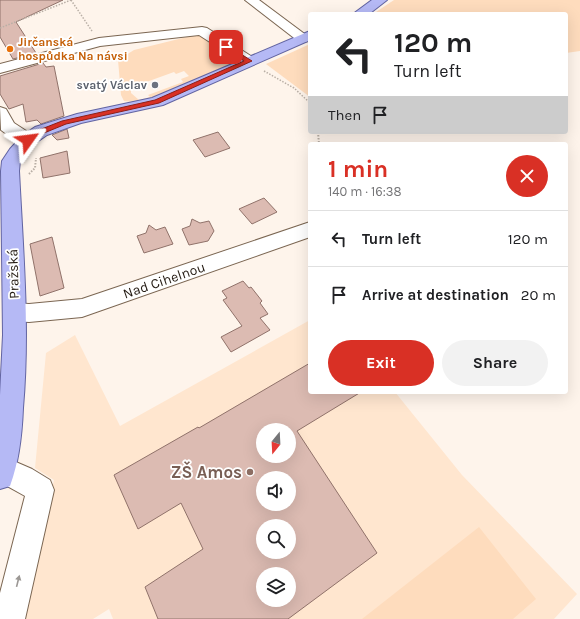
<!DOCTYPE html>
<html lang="en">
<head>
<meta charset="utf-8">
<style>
  body { margin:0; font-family:Karla,sans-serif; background:#f2f2f2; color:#202124; height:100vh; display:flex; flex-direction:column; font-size:15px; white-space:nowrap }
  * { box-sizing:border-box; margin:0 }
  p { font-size:13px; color:#757577 }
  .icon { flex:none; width:22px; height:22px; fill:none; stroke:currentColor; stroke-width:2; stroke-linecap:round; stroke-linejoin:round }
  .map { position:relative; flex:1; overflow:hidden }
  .drawer { position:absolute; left:308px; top:142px; width:260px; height:252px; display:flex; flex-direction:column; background:#fff; border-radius:4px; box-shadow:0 4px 16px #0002 }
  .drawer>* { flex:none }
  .guide { position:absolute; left:308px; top:12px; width:260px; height:122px; border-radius:4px; box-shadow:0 4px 16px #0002; background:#fff; color:#202124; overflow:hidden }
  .needle { width:26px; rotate:198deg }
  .fabs { position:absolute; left:256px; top:423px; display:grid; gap:8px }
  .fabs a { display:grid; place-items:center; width:40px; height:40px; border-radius:50%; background:#fff; box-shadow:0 4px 16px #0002; font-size:20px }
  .pin { position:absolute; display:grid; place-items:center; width:34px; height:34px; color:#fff; margin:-17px; border-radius:8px; box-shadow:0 2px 6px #0006 }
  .me { position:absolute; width:44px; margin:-22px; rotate:59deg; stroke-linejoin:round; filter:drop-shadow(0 0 3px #0008) }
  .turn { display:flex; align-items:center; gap:14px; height:84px; padding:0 20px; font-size:18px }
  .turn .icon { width:52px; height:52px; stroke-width:2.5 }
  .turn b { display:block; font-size:28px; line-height:34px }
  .then { display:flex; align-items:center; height:38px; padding:0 20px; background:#0003; gap:8px; font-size:15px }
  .round { display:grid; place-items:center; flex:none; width:42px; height:42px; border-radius:21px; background:#f2f2f2 }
  .summary { display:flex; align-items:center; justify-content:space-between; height:68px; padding:0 20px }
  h1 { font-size:24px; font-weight:700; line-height:30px; color:#d93025 }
  .cta { display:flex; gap:8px; margin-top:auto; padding:8px 20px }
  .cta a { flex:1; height:46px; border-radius:24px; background:#d93025; color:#fff; font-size:16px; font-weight:700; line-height:46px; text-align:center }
  .cta a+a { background:#f2f2f2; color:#202124 }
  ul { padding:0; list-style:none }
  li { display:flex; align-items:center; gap:12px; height:56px; padding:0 20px; border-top:1px solid #e0e0e0 }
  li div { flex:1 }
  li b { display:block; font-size:15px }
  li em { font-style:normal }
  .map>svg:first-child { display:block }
  .built { fill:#ffe6cf; fill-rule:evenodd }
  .green { fill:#fedcbd; fill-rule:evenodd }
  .building { fill:#dcbbb2; stroke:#90726a; fill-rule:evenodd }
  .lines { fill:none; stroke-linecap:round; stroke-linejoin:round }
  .minor-casing { stroke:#7b6652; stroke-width:2 }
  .major-casing { stroke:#6264a1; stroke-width:2 }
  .path-far1 { stroke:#b9afa6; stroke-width:1.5; stroke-dasharray:1.5 1.5; stroke-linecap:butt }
  .path { stroke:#b9afa6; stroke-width:2; stroke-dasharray:1.5 1.5; stroke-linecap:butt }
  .minor { fill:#fff; fill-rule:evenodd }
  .major { fill:#b5b9f5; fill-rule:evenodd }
  .oneway { fill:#9c9895 }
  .route { fill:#d93025; stroke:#8d1f18 }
  .food-dot { fill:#e8710a; stroke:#fff; stroke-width:1.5 }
  .worship-dot { fill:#6b7280; stroke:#fff; stroke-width:1.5 }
  .education-dot { fill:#8d6e63; stroke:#fff; stroke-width:1.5 }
  .labels { text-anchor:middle; stroke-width:3.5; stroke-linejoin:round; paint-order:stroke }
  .far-food-label { font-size:12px; font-weight:bold; fill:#c56008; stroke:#fff; text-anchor:start }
  .far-worship-label { font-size:12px; font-weight:bold; fill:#5b616d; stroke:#fff; text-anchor:end }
  .street-label { font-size:14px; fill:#241b13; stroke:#fff }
  .near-education-label { font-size:17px; font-weight:bold; fill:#785e54; stroke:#fff; text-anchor:end }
</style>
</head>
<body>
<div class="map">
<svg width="580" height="619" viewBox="0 0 580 619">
  <rect width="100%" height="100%" fill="#fef4eb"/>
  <path class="built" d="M310,320V392H395L462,475L577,594L554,619H113L109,609L93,619H22L54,480L35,468L46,353L75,335L120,426ZM263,430H289V456H263ZM263,478H289V504H263ZM263,526H289V552H263ZM263,574H289V600H263Z"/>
  <g class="green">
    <path d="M394,0H580V51L566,53V14H373Z"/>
    <path d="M199,34L237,61L157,96L133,102L124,101L121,95L118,60L134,50ZM184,71L189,76L181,79L183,82L148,95L150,97L139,100L131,93V90L138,85L174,72L176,74Z"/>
    <path d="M310,44V97L266,64Z"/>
    <path d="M479,527L536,599L513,619H362Z"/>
  </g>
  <g class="building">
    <path d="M0,0H63L16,22L36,53L13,59L0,37Z"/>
    <path d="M43,63L46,67L54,66L64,116L41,124L37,120L26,122L23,104L9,109L0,94V76Z"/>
    <path d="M67,129L69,138L57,140L52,135Z"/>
    <path d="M218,132L230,148L205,157L193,140Z"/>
    <path d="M67,151L70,173L43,178L40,158Z"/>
    <path d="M264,198L277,212L252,224L239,209Z"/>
    <path d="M192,219L200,223L209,221L214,231L208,241L189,245L182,229L190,226Z"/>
    <path d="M149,225L156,230L165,227L173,244L144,253L137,236L146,233Z"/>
    <path d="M52,237L64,288L40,296L30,244Z"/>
    <path d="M243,281L249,288L251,287L262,301L260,303L268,314L260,318L270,330L231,352L221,337L242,326L223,300L227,298L222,291Z"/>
    <path d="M310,363V392H361L297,431L377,553L288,619H158L145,587L203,549L181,503L138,529L114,475L198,427L199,428ZM263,430H289V456H263ZM263,478H289V504H263ZM263,526H289V552H263ZM263,574H289V600H263Z"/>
  </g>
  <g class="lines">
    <g class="minor-casing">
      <g id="minor">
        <path d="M245,0H259L310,38L308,41L303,42L298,41Z"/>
        <path d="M202,27L207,28L254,58L256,61L254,64L249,65L244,64L199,35L100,46L0,73V64L99,38Z"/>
        <path d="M0,107L6,109L14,123L34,136L37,140L34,144C21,147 11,137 1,130Z"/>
        <path d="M310,222V237L82,317L29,322L14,321L6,318L3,312L6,306L14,303L29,304L82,299Z"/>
        <path d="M0,456H2L32,469L50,480L54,490L25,619H0V593L25,496L0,482Z"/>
      </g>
    </g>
    <g class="major-casing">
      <g id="major">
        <path d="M372,0H387L369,14H353Z"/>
        <path d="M310,31V40L163,105L81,123L47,135L34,144L22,157L20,161L19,171C23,250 30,329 23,408C22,434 19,462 10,486L0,489V395L3,335L1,171L2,161L10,149L22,136L35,127L77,114L152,98Z"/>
      </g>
    </g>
    <g class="path-far1">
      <path d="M71,0L92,31"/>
      <path d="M0,28L71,0"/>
      <path d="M264,71L294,88L310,103"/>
    </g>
    <g class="path">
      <path d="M318,132L319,144"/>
      <path d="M29,174L35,168L36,158"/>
    </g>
    <use href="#minor" class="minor"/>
    <use href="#major" class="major"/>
  </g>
  <defs><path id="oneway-solid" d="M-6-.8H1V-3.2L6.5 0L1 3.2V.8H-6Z"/></defs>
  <use class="oneway" href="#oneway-solid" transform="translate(18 581) rotate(-76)"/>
  <path class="route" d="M224,46H228L252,61L159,103L66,124L44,133L30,142H28L24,140L39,130L62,121L155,100L244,61L224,48Z"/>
  <circle class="food-dot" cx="10" cy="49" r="4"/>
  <circle class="worship-dot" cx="155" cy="85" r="4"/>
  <circle class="education-dot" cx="250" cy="472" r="4"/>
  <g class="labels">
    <g class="far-food-label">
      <text x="18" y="46">Jirčanská<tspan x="18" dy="14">hospůdka Na návsi</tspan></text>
    </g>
    <g class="far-worship-label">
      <text x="147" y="89">svatý Václav</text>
    </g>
    <g class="street-label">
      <text transform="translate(13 274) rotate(-92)" y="5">Pražská</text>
      <text transform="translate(164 280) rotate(-19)" y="5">Nad Cihelnou</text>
    </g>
    <g class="near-education-label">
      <text x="242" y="478">ZŠ Amos</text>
    </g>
  </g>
</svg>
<div class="fabs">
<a><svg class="needle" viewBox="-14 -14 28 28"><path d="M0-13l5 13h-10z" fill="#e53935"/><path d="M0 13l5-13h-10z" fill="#757577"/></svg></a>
<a><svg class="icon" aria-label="sound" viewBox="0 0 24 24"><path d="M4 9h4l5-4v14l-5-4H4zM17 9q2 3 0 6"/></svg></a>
<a><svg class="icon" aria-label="search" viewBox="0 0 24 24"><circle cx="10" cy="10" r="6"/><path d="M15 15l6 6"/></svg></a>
<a><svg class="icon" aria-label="layers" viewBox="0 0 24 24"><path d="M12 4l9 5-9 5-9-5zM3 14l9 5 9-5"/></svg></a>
</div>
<div class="pin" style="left:226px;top:47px;background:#d93025"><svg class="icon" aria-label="arrive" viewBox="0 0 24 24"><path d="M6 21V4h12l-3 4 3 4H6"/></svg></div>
<svg class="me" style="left:28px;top:140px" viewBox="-20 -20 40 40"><path d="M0-17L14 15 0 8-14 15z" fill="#d93025" stroke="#fff" stroke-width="4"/></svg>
<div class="guide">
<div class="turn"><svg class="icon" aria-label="left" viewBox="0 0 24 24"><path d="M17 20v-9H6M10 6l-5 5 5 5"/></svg><div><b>120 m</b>Turn left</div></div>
<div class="then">Then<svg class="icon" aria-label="arrive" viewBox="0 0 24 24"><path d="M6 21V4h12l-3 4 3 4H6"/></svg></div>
</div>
<section class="drawer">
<div class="summary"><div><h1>1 min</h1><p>140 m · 16:38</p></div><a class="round" style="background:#d93025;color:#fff"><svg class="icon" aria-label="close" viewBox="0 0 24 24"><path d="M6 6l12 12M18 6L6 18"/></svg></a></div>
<ul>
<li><svg class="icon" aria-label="left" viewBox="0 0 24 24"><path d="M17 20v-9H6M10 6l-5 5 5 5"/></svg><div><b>Turn left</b></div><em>120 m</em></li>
<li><svg class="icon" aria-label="arrive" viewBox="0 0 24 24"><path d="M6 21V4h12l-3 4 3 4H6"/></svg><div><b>Arrive at destination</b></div><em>20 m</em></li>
</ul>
<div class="cta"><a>Exit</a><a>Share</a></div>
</section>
</div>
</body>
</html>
